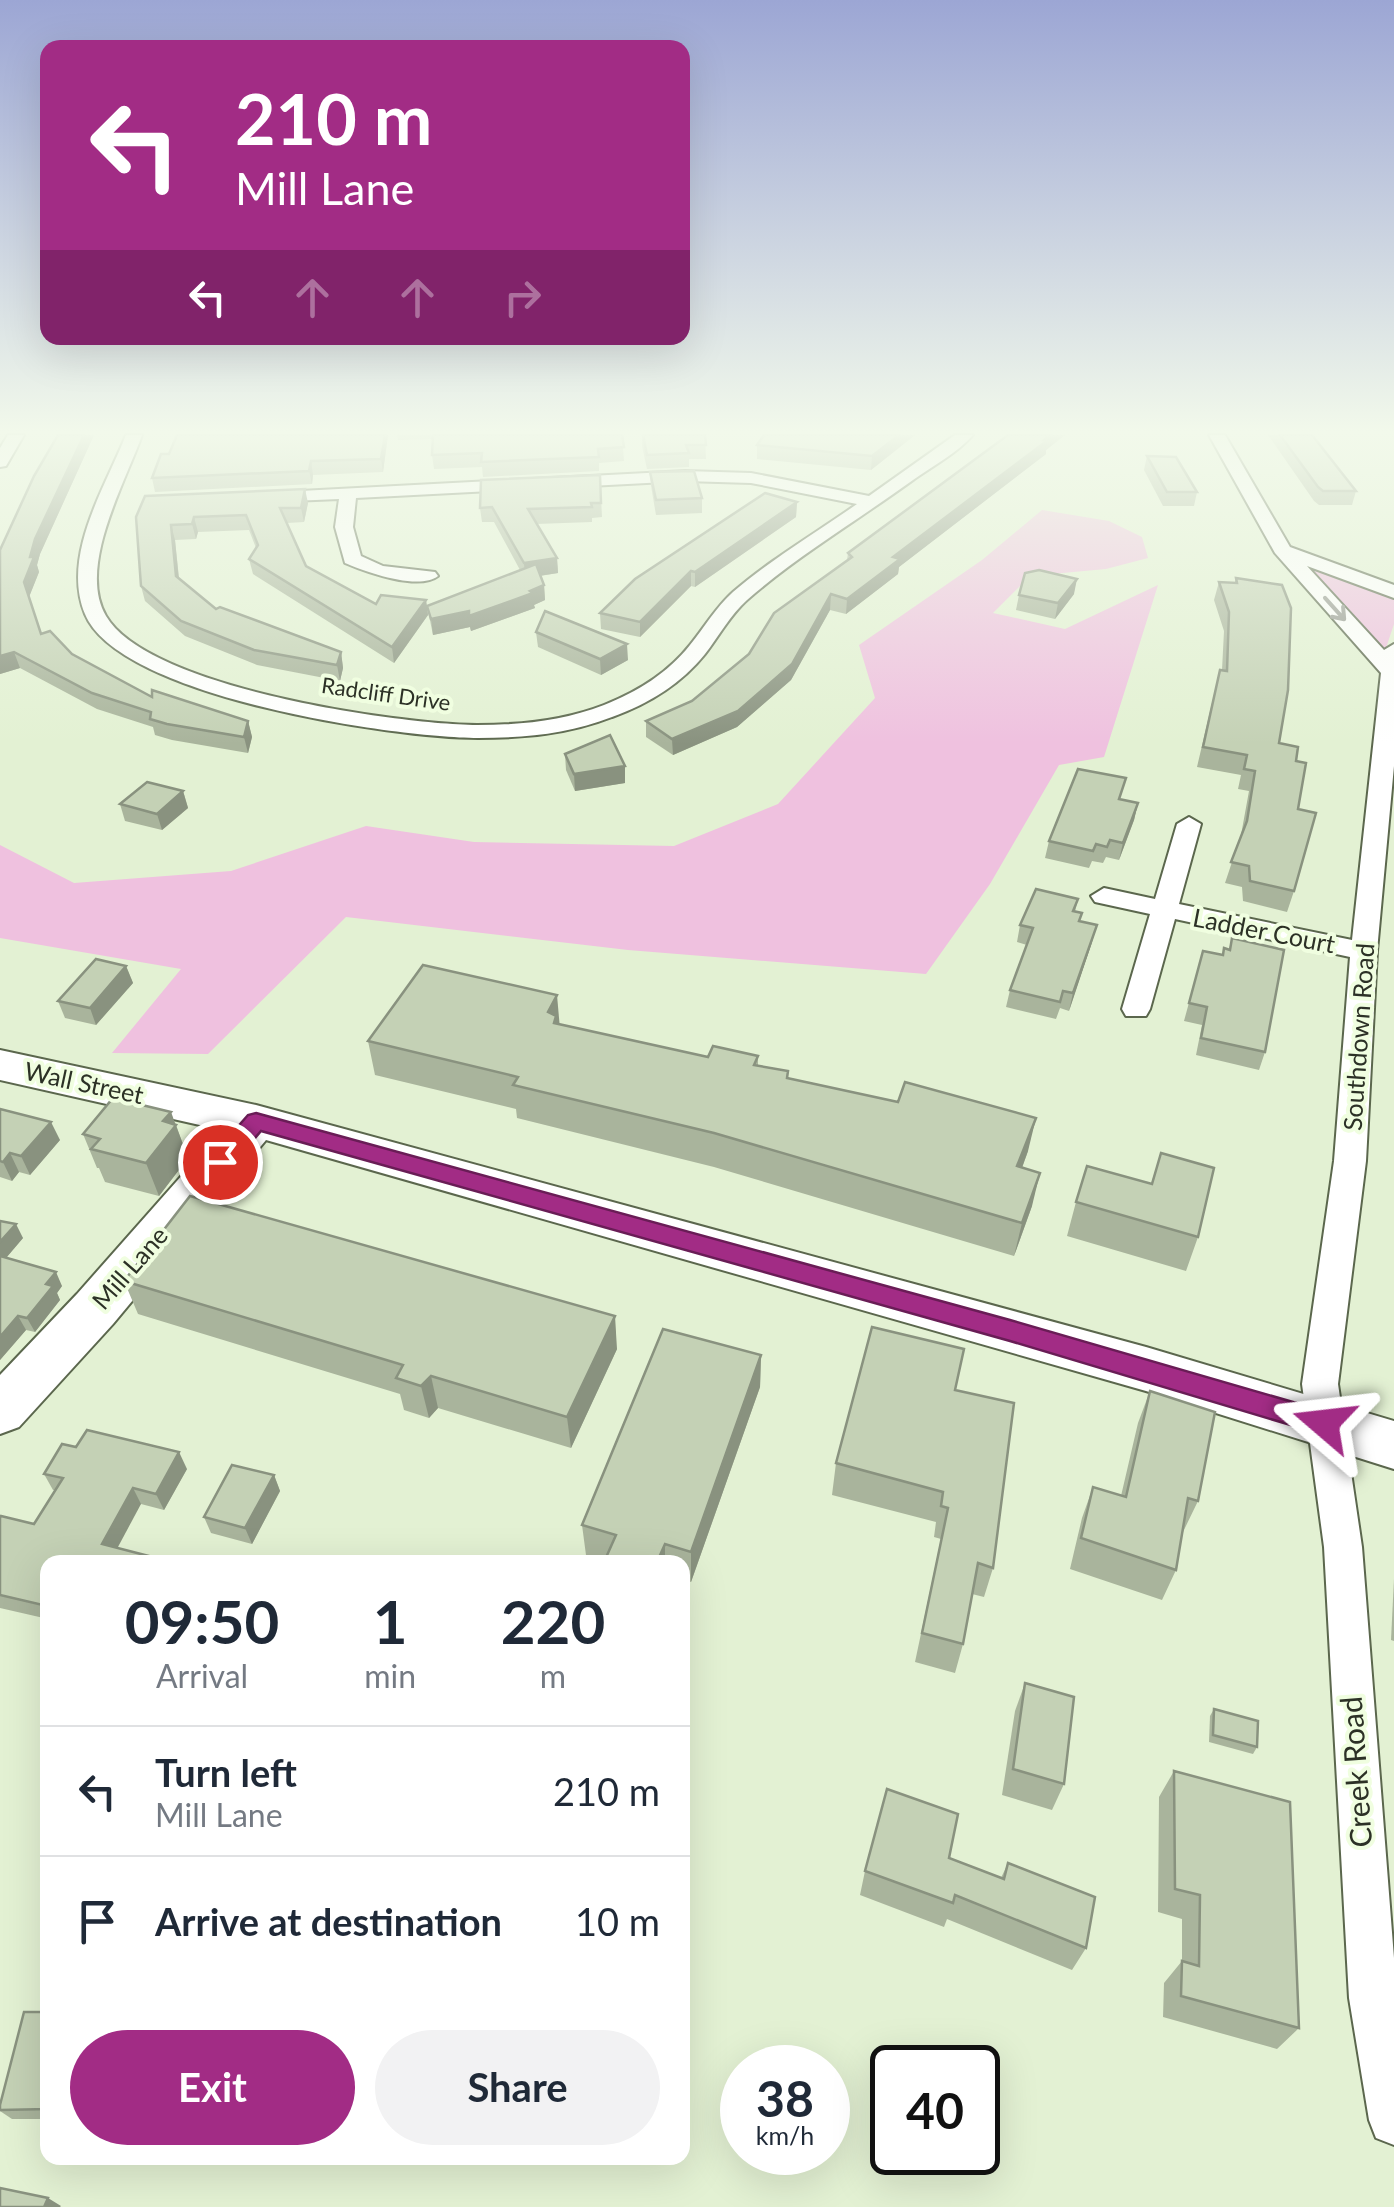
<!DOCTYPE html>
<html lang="en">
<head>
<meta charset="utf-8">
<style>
  body { margin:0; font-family:Lato,sans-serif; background:#f2f2f3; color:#1f2937; height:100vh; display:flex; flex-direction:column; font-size:38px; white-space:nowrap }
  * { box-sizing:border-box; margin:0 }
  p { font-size:32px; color:#747a83 }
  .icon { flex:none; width:55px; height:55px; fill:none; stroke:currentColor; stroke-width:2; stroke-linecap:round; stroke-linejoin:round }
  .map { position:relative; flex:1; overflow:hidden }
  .details { position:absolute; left:40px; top:1555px; width:650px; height:610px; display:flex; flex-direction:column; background:#fff; border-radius:20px; box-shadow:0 10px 40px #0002 }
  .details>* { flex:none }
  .guide { position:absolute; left:40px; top:40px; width:650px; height:305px; border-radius:20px; box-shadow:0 10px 40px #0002; background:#a22c85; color:#fff; overflow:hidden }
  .speed { position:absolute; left:720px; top:2045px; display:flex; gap:20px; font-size:50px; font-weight:700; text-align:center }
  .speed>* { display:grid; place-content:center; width:130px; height:130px; border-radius:50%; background:#fff; box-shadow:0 10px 40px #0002; line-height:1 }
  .speed small { font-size:25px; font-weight:400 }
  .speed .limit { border:5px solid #111; border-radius:15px; background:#fff; color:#111 }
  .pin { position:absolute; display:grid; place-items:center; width:85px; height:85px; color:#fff; margin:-42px; border:5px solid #fff; border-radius:50%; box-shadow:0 2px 10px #0007 }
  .me { position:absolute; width:110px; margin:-55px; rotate:287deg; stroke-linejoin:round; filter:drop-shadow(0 0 8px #0008) }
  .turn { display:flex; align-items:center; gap:35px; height:210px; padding:0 30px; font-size:45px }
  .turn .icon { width:130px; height:130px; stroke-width:2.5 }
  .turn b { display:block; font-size:70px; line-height:85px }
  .lanes { display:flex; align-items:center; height:95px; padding:0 30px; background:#0003; justify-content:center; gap:50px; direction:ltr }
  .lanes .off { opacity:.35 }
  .eta { display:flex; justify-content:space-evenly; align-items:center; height:170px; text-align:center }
  .eta b { font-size:60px; font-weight:700; line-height:70px }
  .cta { display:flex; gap:20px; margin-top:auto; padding:20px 30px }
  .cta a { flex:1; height:115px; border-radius:60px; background:#a22c85; color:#fff; font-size:40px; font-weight:700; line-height:115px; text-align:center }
  .cta a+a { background:#f2f2f3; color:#1f2937 }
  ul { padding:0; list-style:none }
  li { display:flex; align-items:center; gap:30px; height:130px; padding:0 30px; border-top:2px solid #e0e1e3 }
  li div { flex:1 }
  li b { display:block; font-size:38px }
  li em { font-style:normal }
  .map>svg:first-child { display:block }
  .green { fill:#efc1df }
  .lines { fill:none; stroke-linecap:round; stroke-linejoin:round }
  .street-casing { stroke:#5b674d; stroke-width:4 }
  .secondary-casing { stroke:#5b674d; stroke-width:4 }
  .street { fill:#fff; fill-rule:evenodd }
  .secondary { fill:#fff; fill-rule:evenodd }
  .wall { fill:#a9b49c }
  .shaded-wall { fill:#89927f }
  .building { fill:#c4d1b5; stroke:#89927f; stroke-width:2.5 }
  .oneway { stroke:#969892 }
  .route { fill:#a22c85; stroke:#691d56; stroke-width:2.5 }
  .labels { text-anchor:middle; stroke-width:8; stroke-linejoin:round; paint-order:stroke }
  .far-street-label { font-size:22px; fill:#2c3126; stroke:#f0fee0 }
  .street-label { font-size:25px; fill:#2c3126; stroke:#f0fee0 }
  .near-street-label { font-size:30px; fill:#2c3126; stroke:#f0fee0 }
</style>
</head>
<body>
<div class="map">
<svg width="1394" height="2207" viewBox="0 0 1394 2207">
  <rect width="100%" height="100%" fill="#e3f1d3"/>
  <g class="green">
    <path d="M1042,510L1109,521L1142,537L1148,558L1106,569L1030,576L993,613L1065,629L1158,585L1104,757L1059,765L990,884L926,974L628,950L346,917L208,1054L112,1053L181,969L0,938V845L74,883L231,871L366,826L474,842L674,846L778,804L875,698L859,645L982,560Z"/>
    <path d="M1295,559L1394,596V624L1383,657Z"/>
  </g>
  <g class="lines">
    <g class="street-casing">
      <g id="street">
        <path d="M8,435H24L6,466L0,467V448Z"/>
        <path d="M126,435H142C125,483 77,567 106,616C148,688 396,724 477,725C520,725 563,721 604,705C637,692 668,673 690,645C704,628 716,607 733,592C771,559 816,533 857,504L751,483L685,481L356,498L353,527L361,556L383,566L435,572L438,576C419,591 366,572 345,563L335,527L339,499L268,502L262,501V493L685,471L751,473L869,496L955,435H973C957,453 933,466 913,480C858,520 797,556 747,600C730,615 719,636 705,654C681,684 648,704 612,717C569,734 524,738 478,738C395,738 119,697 85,614C61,556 105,488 126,435Z"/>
        <path d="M1209,435H1225L1290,547L1394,585V598L1307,566L1384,650L1394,644V766L1377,951L1366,1161L1338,1384L1362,1547L1394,1958V2145L1376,2138L1369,2120L1349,1998L1324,1547L1302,1384L1334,1161L1350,957L1175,919L1150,1009L1146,1016H1126L1122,1009L1150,914L1095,902L1091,896L1104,888L1155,899L1177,824L1189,817L1201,824L1179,904L1352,940L1381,673L1275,553Z"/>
      </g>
    </g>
    <g class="secondary-casing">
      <path id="secondary" d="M0,1050L256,1105L1146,1347L1394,1421V1469L1146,1391L266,1140L113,1324L19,1427L0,1434V1375L77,1294L222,1130L0,1080Z"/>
    </g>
    <use href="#street" class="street"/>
    <use href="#secondary" class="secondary"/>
  </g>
  <g class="wall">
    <path d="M58,435H94L40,554L37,565L39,572L29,597L41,634L72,654L152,697L248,721L252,737L248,753L172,740L155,735L153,727L97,709L20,668L0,674V550Z"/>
    <path d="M177,435H388L383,472L313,475L312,484L155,492L152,478L169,454Z"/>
    <path d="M397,435H622L624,461L599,463V471L483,477L482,467L434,469L432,455L433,439L398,440Z"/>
    <path d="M642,435H705L706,459H689V467L647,469L642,446Z"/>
    <path d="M915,435L871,470L757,459V445Z"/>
    <path d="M1008,435H1065L1046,450V454L899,567L898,574L846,614L830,610L791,680L737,727L673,755L646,737V721L692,701L749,654L847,560L848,553Z"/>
    <path d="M1268,435H1312L1356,491L1352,505H1319L1314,501Z"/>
    <path d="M1147,456L1197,492L1194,506H1163L1144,470Z"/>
    <path d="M650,472L702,498V513L656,515L651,486Z"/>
    <path d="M600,475L602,517L592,518V522L536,524L557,558L558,573L540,576L544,585L545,600L534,605L535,608L471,631L470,627L433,635L427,606L520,570L494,522H482L480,508Z"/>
    <path d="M797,502L796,517L695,587L691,586L640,637L601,629L600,613Z"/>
    <path d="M308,503L304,522L287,523L306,566L376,604L426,600L428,615L394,663L253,574L249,559L256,548L249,530L198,532L196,539L175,540L179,578L216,609L341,652L343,668L340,681L257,665L185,636L145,601L141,586L136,517Z"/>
    <path d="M1236,578L1279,743L1296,761L1298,809L1294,891L1287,912L1243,901L1242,887L1225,883L1241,835L1249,791L1238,789L1241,775L1197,767L1215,690L1220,670H1222L1224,631L1214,600L1219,582H1235Z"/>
    <path d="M1074,594L1055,619L1016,610L1019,595Z"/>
    <path d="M536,632L628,660L601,675L538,647Z"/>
    <path d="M565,754L625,766V783L575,791L566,770Z"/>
    <path d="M183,791L188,808L162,830L125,821L120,804Z"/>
    <path d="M1120,799L1138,803L1134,820L1119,860L1106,857L1103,863L1092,861L1089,868L1045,858L1049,841Z"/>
    <path d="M1078,899L1075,912L1092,942L1069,1011L1060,1008L1056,1019L1006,1007L1010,990L1027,945L1017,942L1020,925Z"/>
    <path d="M1232,938L1265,1052L1259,1070L1196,1055L1202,1025L1184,1021L1203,951L1222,955L1224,948L1229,949Z"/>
    <path d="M126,966L133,983L96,1025L65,1018L58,1001Z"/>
    <path d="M560,1024L708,1057L758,1056V1065L788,1071V1078L1028,1151L1022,1168L1032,1206L1014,1256L714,1167L517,1118L516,1109L375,1075L368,1041Z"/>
    <path d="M0,1109L60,1140L30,1175L19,1172L12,1181L0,1177Z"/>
    <path d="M176,1125L188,1158L159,1196L105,1182L99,1168H97L83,1134Z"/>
    <path d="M1161,1153L1198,1237L1186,1271L1067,1236L1076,1202L1151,1184Z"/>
    <path d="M0,1221L23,1238L6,1258L62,1286L57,1293L60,1300L35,1332L26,1330L0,1360Z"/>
    <path d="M124,1281L617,1349L571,1448L438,1408L429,1418L404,1410L400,1394L138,1314Z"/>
    <path d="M761,1355L760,1387L691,1582L682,1579V1562H604L605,1561L586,1555L582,1525Z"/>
    <path d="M955,1390L993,1568L984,1597L972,1594L963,1644L955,1673L915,1662L941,1539L934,1537L936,1522L832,1495L836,1463Z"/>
    <path d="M1150,1391L1198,1501L1183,1532L1176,1570L1162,1600L1070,1569L1082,1518L1093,1487L1121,1496L1138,1423Z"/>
    <path d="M187,1469L164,1510L141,1504L48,1562V1619L0,1608V1518L34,1524L55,1490H53L44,1474Z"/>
    <path d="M274,1475L280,1491L252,1544L211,1533L204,1517Z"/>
    <path d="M1394,1579V1641L1391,1640Z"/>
    <path d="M1025,1683L1064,1784L1052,1810L1002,1795L1015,1711Z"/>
    <path d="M1214,1709L1257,1747L1253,1754L1209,1742L1210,1716Z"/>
    <path d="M1174,1771L1299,2028L1277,2049L1163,2017L1164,1983L1182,1961V1919L1158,1912L1159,1797Z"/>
    <path d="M949,1858L1001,1878L1008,1863L1086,1948L1072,1970L947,1919L944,1927L860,1895L865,1871Z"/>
    <path d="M48,2012V2119H12L0,2111V2105Z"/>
  </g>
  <g class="shaded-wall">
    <path d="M84,435H94L40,554L37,565L39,572L29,597L24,582L35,539Z"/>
    <path d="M385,435H388L383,472L381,459Z"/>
    <path d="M899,435H915L871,470L872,456Z"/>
    <path d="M1050,435H1065L1046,450V454L899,567L898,574L846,614L847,599L893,557Z"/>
    <path d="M311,461L313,475L312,484L309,471Z"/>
    <path d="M305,489L308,503L304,522L301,508Z"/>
    <path d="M797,502L796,517L695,587V572Z"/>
    <path d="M194,517L198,532L196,539L192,524Z"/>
    <path d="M171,525L175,540L180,591L176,576Z"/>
    <path d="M557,558L558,573L525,578L524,563Z"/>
    <path d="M691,571V586L640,637V622Z"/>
    <path d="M1077,579L1074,594L1055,619L1058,603Z"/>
    <path d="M544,585L545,600L534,605L535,608L471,631L470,627L433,635L431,619L530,591Z"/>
    <path d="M831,594L830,610L791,680L737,727L673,755L672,739Z"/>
    <path d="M426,600L428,615L394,663L392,647Z"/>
    <path d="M627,644L628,660L601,675L600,659Z"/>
    <path d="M14,652L20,668L0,674V656Z"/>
    <path d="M341,652L343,668L340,681L337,665Z"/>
    <path d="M248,721L252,737L248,753L244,737Z"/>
    <path d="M625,766V783L575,791L574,774Z"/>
    <path d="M183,791L188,808L162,830L157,814Z"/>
    <path d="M1138,803L1134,820L1119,860L1123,843Z"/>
    <path d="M1097,925L1092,942L1069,1011L1073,993Z"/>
    <path d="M126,966L133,983L96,1025L90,1008Z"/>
    <path d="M557,995L560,1029L558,1032L548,1012Z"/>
    <path d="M171,1112L188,1158L159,1196L146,1163L163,1121Z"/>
    <path d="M1036,1118L1028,1151L1010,1200L1017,1166Z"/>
    <path d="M51,1122L60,1140L30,1175L21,1156Z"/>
    <path d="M10,1153L19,1172L12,1181L3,1162Z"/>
    <path d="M1040,1173L1032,1206L1014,1256L1022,1223Z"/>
    <path d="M16,1224L23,1238L0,1265V1242Z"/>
    <path d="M56,1272L62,1286L57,1293L60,1300L35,1332L27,1318L46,1284Z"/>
    <path d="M18,1316L26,1330L0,1360V1337Z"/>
    <path d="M615,1316L617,1349L571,1448L567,1417Z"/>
    <path d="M761,1355L760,1387L691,1582V1552Z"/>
    <path d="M431,1376L438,1408L429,1418L421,1386Z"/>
    <path d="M179,1452L187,1469L164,1510L156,1494Z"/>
    <path d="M274,1475L280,1491L252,1544L245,1528Z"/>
    <path d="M133,1488L141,1504L111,1560L102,1544Z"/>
    <path d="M665,1544V1562H657Z"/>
    <path d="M48,2198L61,2206L60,2207H44Z"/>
  </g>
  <g class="building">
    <path d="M58,435H84L35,539L30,557H34L24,582L41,634L50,631L72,654L152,697V690L248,721L244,737L167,724L150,719L151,712L92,693L14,652L0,656V550L34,476Z"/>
    <path d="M177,435H385L381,459L311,461L309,471L152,478L161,454H169Z"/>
    <path d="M433,435H622L624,447L598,449L599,457L481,462L482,453L432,455Z"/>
    <path d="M643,435H705L706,445H686L689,453L647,455Z"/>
    <path d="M764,435H899L872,456L757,445Z"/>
    <path d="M1008,435H1050L1044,440H1048L893,557L900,559L847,599L831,594L792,664L738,711L672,739L646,721L692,701L749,654L774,613L852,557L848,553Z"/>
    <path d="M1280,435H1312L1356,491H1323L1318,487Z"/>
    <path d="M1147,456L1176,457L1197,492H1167Z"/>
    <path d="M694,471L702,498L656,500L650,472Z"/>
    <path d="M600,475L601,503H591L592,507L528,509L557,558L524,563L492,507L480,508L481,480Z"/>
    <path d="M305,489L301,508H280L306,566L376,604L381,595L426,600L392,647L249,559L258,545L246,515L194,517L192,524L171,525L176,576L216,609L220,607L341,652L337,665L254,650L181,621L141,586L136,517L145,496Z"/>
    <path d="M765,493L797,502L695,572L691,571L640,622L600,613L635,579Z"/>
    <path d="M536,564L544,585L530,591L533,593L469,616V611L431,619L427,606Z"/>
    <path d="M1039,570L1077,579L1058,603L1019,595L1025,573Z"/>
    <path d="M1236,578L1282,585L1291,608L1288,690L1279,743L1298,747L1296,761L1306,763L1298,809L1316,813L1294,891L1250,881L1249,866L1231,862L1247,821L1255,771L1244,769L1247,755L1203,747L1220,670L1227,671L1229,612L1219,582L1237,583Z"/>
    <path d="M545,611L627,644L600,659L536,632Z"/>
    <path d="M610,735L625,766L574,774L565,754Z"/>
    <path d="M1078,769L1126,778L1119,799L1138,803L1123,843L1110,840L1107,847L1096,844L1093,851L1049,841Z"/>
    <path d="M147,782L183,791L157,814L120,804Z"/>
    <path d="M1036,889L1078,899L1073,911L1082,913L1079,921L1097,925L1073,993L1063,991L1060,1002L1010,990L1033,928L1020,925Z"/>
    <path d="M1232,938L1284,950L1265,1052L1201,1038L1207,1007L1189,1003L1203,951L1223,955L1224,948L1230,950Z"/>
    <path d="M96,959L126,966L90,1008L58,1001Z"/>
    <path d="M423,965L557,995L548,1012L556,1016L554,1023L708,1057L713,1046L758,1056L754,1065L788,1071L787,1078L898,1102L905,1082L1036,1118L1017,1166L1040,1173L1022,1223L714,1133L513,1085L518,1077L368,1041Z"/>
    <path d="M113,1098L171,1112L163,1121L176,1125L146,1163L91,1149L100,1139L83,1134Z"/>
    <path d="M0,1109L51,1122L21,1156L10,1153L3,1162L0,1161Z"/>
    <path d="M1161,1153L1214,1168L1198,1237L1076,1202L1087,1166L1152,1184Z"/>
    <path d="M190,1196L615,1316L567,1417L431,1376L421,1386L396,1378L403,1365L124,1281Z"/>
    <path d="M0,1221L16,1224L0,1242Z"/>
    <path d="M0,1256L56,1272L46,1284L53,1286L27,1318L18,1316L0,1337Z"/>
    <path d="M872,1327L964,1349L955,1390L1014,1403L993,1568L978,1563L963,1644L922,1633L948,1508L941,1506L943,1492L836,1463Z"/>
    <path d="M663,1329L761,1355L691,1552L665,1544L657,1562H604L616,1535L582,1525Z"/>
    <path d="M1150,1391L1215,1412L1198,1501L1188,1498L1176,1570L1081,1538L1093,1487L1126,1497Z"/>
    <path d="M87,1430L179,1452L156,1494L133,1488L102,1544L168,1561L166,1562H48L47,1606L0,1595V1518L1,1516L34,1524L63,1478L44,1474L62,1444L76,1447Z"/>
    <path d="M232,1465L274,1475L245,1528L204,1517Z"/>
    <path d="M1025,1683L1074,1697L1064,1784L1013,1769Z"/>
    <path d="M1214,1709L1258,1721L1257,1747L1213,1735Z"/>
    <path d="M1174,1771L1290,1802L1299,2028L1181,1996L1182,1961L1199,1966L1200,1895L1175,1889Z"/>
    <path d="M887,1789L958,1814L949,1858L1004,1879L1008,1863L1095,1897L1086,1948L955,1895L953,1903L865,1871Z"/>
    <path d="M24,2012H48V2109L0,2110V2105Z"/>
    <path d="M0,2188L48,2198L44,2207H0Z"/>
  </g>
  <defs><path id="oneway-shaft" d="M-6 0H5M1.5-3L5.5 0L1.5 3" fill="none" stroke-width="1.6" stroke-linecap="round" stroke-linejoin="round" transform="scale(2.5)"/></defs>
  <use class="oneway" href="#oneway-shaft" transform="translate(1335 609) rotate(48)"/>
  <linearGradient id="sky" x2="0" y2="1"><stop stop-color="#9ca6d4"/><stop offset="0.58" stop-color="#f2f9eb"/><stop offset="1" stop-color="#f2f9eb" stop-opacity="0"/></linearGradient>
  <rect width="1394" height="744" fill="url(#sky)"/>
  <path class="route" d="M256,1113L1010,1320L1324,1411L1334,1415L1338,1423L1334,1431L1324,1435L1010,1341L261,1131L229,1169H212L208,1162L212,1156L248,1115Z"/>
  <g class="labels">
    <g class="far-street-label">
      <text transform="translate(386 694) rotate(8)" y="8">Radcliff Drive</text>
    </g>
    <g class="street-label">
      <text transform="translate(1264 931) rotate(11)" y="9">Ladder Court</text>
      <text transform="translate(1359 1037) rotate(-86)" y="9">Southdown Road</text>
      <text transform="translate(84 1083) rotate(12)" y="9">Wall Street</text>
      <text transform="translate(130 1268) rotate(-49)" y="9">Mill Lane</text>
    </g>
    <g class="near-street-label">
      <text transform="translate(1357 1772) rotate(-94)" y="10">Creek Road</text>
    </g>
  </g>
</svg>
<div class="speed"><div>38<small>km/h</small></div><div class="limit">40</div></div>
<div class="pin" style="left:220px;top:1162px;background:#d93025"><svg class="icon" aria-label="arrive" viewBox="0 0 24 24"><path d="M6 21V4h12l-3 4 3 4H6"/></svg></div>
<svg class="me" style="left:1324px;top:1423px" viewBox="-20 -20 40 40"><path d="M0-17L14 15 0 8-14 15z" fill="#a22c85" stroke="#fff" stroke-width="4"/></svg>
<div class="guide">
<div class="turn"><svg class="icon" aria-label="left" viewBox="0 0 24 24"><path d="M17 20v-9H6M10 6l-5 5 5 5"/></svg><div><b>210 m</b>Mill Lane</div></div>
<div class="lanes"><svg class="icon" aria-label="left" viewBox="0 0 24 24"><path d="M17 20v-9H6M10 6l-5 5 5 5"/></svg><svg class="icon off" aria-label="ahead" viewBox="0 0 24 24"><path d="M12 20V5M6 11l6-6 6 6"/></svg><svg class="icon off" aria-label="ahead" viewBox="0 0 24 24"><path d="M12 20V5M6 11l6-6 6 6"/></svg><svg class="icon off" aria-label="right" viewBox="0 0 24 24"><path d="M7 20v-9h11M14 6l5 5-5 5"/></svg></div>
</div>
<section class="details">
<div class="eta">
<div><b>09:50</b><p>Arrival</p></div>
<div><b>1</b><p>min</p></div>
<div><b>220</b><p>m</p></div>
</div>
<ul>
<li><svg class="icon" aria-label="left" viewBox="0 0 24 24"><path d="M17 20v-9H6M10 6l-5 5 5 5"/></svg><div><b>Turn left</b><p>Mill Lane</p></div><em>210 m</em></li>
<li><svg class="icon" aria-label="arrive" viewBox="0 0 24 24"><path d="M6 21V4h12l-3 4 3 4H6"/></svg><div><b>Arrive at destination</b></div><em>10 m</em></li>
</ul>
<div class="cta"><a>Exit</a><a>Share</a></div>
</section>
</div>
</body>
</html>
